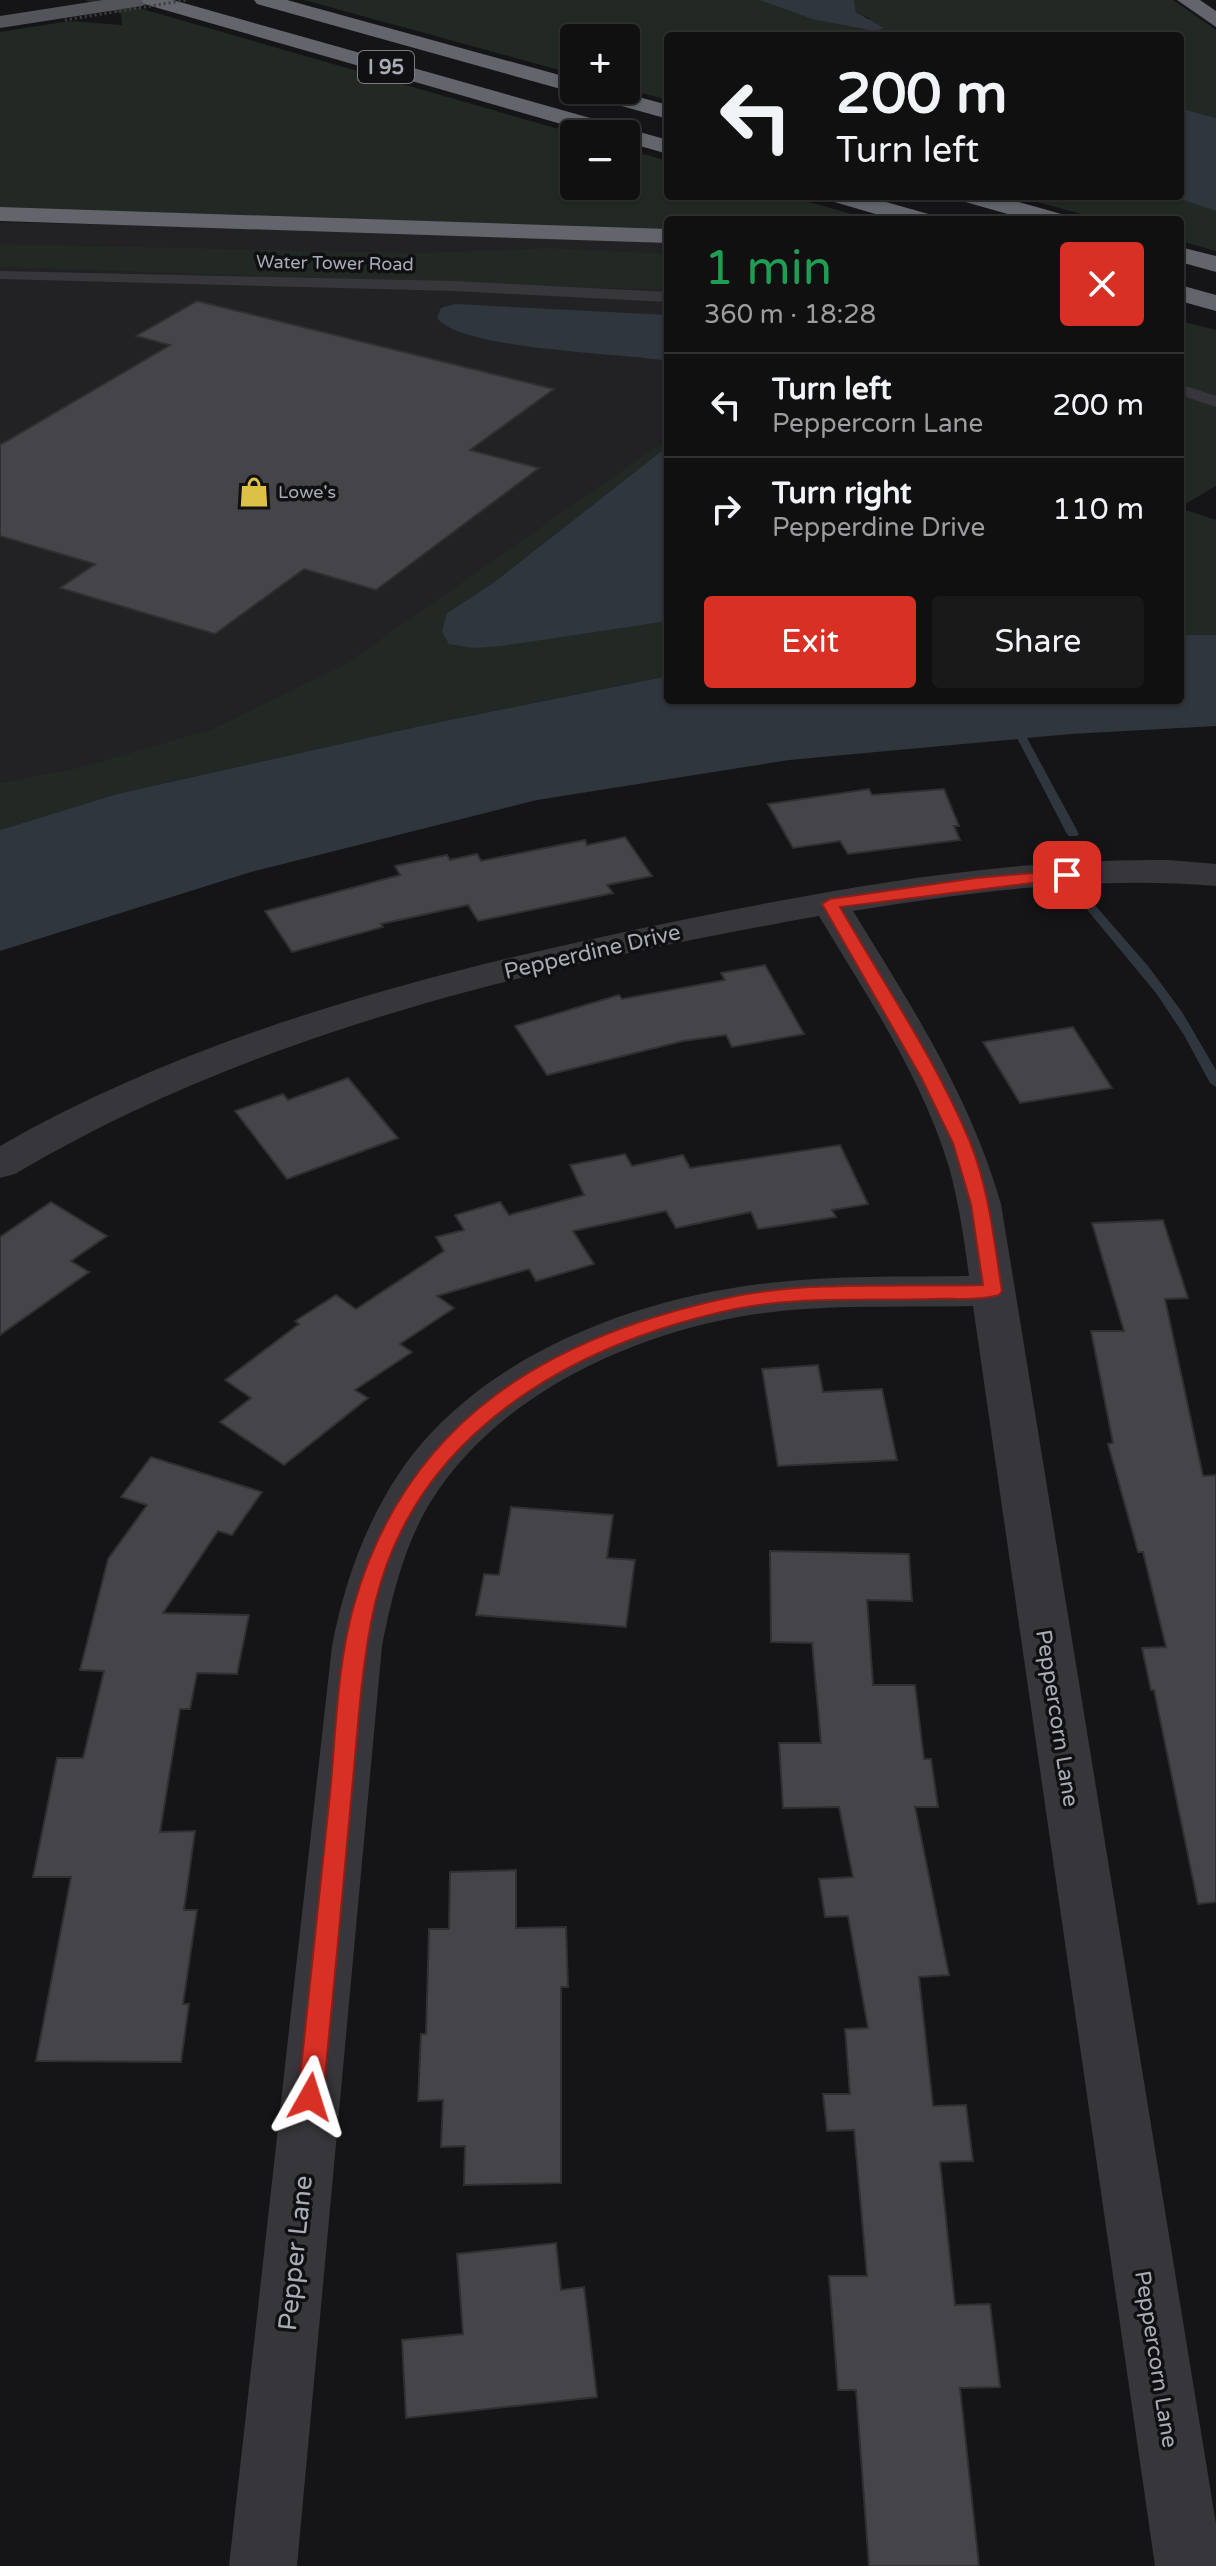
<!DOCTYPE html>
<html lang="en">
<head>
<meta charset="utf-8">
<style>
  body { margin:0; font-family:"Varela Round",sans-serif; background:#19191a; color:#f1f3f6; height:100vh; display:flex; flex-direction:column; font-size:30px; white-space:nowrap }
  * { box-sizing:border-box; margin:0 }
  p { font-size:26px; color:#9c9d9f }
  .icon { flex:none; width:44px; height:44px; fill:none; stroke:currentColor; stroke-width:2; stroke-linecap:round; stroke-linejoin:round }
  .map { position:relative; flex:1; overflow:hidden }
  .panel { position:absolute; left:664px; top:216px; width:520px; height:488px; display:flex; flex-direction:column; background:#101011; border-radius:8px; box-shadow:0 2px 6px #0004,0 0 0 2px #303031 }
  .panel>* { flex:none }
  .top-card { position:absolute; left:664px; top:32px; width:520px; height:168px; border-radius:8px; box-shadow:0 2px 6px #0004,0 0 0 2px #303031; background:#101011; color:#f1f3f6; overflow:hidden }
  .tools { position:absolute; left:560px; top:24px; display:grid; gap:16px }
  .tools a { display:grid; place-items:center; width:80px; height:80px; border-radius:8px; background:#101011; box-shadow:0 2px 6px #0004,0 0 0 2px #303031; font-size:40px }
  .pin { position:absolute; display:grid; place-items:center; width:68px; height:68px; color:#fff; margin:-34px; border-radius:16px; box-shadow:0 4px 12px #0006 }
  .me { position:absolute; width:88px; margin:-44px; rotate:6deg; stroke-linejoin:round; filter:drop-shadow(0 0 6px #0008) }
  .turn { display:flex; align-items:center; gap:28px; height:168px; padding:0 40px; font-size:36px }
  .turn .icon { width:104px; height:104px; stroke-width:2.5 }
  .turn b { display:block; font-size:56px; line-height:68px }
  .round { display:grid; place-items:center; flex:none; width:84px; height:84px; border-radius:8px; background:#19191a }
  .headline { display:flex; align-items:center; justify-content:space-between; height:136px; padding:0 40px }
  h1 { font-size:48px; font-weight:600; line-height:60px; color:#1e9e55 }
  .button { display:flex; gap:16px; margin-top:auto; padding:16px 40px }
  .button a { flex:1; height:92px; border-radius:8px; background:#d93025; color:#fff; font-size:32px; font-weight:600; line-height:92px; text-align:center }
  .button a+a { background:#19191a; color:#f1f3f6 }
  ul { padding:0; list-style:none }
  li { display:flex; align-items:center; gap:24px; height:104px; padding:0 40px; border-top:2px solid #303031 }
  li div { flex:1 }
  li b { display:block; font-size:30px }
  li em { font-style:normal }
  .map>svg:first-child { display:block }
  .built { fill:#222124 }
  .green { fill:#222823 }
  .water { fill:#30363e }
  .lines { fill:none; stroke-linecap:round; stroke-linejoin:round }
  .stream { fill:#30363e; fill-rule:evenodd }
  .building { fill:#454549; stroke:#302f32; stroke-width:2 }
  .lane { fill:#37373b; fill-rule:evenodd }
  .street { fill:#37373b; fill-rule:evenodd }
  .primary { fill:#53535a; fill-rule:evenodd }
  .highway { fill:#63646c; fill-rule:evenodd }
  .path-bridge { stroke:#3d3d42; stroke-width:3; stroke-dasharray:2 3; stroke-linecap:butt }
  .route { fill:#d93025; stroke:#8d1f18; stroke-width:2 }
  .labels { text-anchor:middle; stroke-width:7; stroke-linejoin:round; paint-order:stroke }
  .far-street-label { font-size:18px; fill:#a9abb5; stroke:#101012 }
  .far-poi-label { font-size:18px; fill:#a9abb5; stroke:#101012; text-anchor:start }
  .shield { fill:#101012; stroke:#7b7c84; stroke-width:2 }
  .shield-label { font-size:20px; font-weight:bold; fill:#a9abb5 }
  .street-label { font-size:22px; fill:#a9abb5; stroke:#101012 }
  .near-street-label { font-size:26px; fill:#a9abb5; stroke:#101012 }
</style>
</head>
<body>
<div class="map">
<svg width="1216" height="2566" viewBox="0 0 1216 2566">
  <rect width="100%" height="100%" fill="#151517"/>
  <path class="built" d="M0,222L408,232L668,243V438L345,666L117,794L0,830Z"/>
  <g class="green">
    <path d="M85,0H111L576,134L574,186H626V149L668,161V196H789L872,220H668V233L0,208V32L70,21L122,25L121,14Z"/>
    <path d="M304,0H759L812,19H871L856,12L854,0H1173L1216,30V118L1180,108V36H668V100L626,89V38H574V74Z"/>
    <path d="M1016,196H1171L1216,211V251L1180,241V220H1103Z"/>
    <path d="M0,244L421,253L550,248L668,254V290L0,267Z"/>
    <path d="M1180,321L1216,330V486L1180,507Z"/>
    <path d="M668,438V446L493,583L447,613L474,648L668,621V676L420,726L117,794L0,830V783L83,767L212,729L344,665Z"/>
    <path d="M1180,508L1216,520V635H1180Z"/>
  </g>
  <g class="water">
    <path d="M759,0H854L856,12L884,28L875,31L812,19Z"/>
    <path d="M1180,108L1216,118V211L1171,196H1180Z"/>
    <path d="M455,304L668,315V361C627,353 455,350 437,317L441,308Z"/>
    <path d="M668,446V621L501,646L474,648L449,644L442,632L447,613L493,583Z"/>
    <path d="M1180,635H1216V726L1071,734L789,760L537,800L251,872L0,951V830L117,794L420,726L668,676V700H1180Z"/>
  </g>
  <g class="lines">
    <g class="stream">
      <path d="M1022,735L1027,738L1079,834L1077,836H1069L1067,834L1017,738Z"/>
      <path d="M1090,902L1094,904L1148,966L1182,1012L1216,1070V1087L1210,1083L1184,1035L1156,993L1084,906Z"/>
    </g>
  </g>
  <g class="building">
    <path d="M197,301L554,389L470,450L539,468L376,590L304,569L215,634L60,588L95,564L0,536V445L170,345L136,336Z"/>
    <path d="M869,789L872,795L944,789L959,826H954L960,840L848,854L840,841L793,848L768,804Z"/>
    <path d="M625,837L652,876L607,885L613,893L478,921L468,905L381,924L383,927L292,952L265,911L400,875L395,866L447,855L450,860L477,854L481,861L585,840L587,845Z"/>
    <path d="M765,965L804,1034L732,1047L726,1035L683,1041L547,1075L515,1026L619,995L622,999L725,980L721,973Z"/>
    <path d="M1073,1027L1112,1088L1020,1103L983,1042Z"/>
    <path d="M348,1078L398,1138L287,1179L235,1111L283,1094L288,1100Z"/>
    <path d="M840,1145L868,1204L832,1210L836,1217L758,1229L751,1212L676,1228L666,1211L573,1231L594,1264L536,1281L529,1269L437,1296L454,1308L400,1344L412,1352L355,1390L368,1398L284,1465L220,1422L251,1398L225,1380L299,1324L295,1321L336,1295L356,1309L444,1251L436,1237L464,1230L455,1215L500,1202L509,1215L584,1195L570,1165L625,1154L632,1166L683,1155L690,1168Z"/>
    <path d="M51,1202L107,1236L71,1261L89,1272L0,1335V1237Z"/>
    <path d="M1163,1220L1188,1298L1165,1299L1203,1476L1216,1475V1902L1198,1904L1154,1690H1151L1142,1648L1166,1647L1143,1552H1138L1108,1444L1113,1443L1091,1331H1124L1092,1223Z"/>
    <path d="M818,1365L823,1392L882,1389L897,1460L778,1466L762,1369Z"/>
    <path d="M151,1457L262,1492L232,1535L218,1531L163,1613L249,1615L237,1674L197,1673L190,1709H180L160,1832L195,1831L184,1910H197L183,2004H189L181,2062L36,2061L71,1877H33L57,1758H83L104,1671L80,1670L108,1559L147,1505L121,1497Z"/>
    <path d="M511,1507L613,1515L607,1558L635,1560L626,1627L476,1615L484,1574L499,1575Z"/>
    <path d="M770,1551L909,1554L912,1601L867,1600L873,1685H915L924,1759H931L938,1807H915L949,1975L919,1977L933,2106L966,2105L973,2161L940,2162L955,2305L990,2304L1000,2387L960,2388L979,2566H869L856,2390H838L829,2276H867L862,2219L854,2130L827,2131L823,2094H850L845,2029L868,2028L848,1916L825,1917L819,1879L853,1877L839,1807L783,1808L779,1743H821L812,1643L771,1642Z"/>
    <path d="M516,1870V1928L566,1927L568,1987H561V2183L464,2185L465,2146L441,2147L443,2100L418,2101L421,2034H426L429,1929H449L450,1872Z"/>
    <path d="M556,2243L561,2290L584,2287L597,2397L406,2418L402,2340L463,2334L457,2254Z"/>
  </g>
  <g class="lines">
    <g class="lane">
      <path d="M0,271L454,281L668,292V302L454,291L0,279Z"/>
      <path d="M1180,384L1216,396V407L1180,395Z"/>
    </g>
    <path class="street" d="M1169,860L1216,864V886C1093,876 974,891 853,911C911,1005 970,1096 1001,1204L1216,2524V2566H1155L973,1306C895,1308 815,1303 738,1317C623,1338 498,1397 433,1498C405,1542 392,1595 382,1646L297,2566H229L332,1646C344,1584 365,1524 400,1472C479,1356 634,1298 769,1283C835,1275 902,1277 969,1276C964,1239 959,1203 949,1167C922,1077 867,996 819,916C544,965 257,1030 15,1174L0,1178V1146C207,1027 459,965 692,918C849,886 1008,858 1169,860Z"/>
    <path class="primary" d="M103,0H152L142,6L0,28V16Z"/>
    <g class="highway">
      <path d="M141,0H173L668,140V154L626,142V134H596L144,4Z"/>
      <path d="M254,0H287L574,79V90H613L668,105V119L257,4Z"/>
      <path d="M1177,0H1200L1216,11V27Z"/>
      <path d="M827,196H865L932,215L935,220H896L831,201Z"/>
      <path d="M958,196H997L1065,215L1068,220H1029L962,201Z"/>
      <path d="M0,207L668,229V243L0,221Z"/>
      <path d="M1180,247L1216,256V272L1180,262Z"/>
      <path d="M1180,285L1216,295V311L1180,301Z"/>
    </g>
    <path class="path-bridge" d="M65,20L187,0"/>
  </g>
  <path class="route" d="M1067,870L1074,875L1072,878L840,907C884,984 936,1060 970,1142C989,1189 994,1241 1002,1291L999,1295C978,1301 952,1298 930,1299C866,1301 798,1296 735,1309C572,1344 413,1433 374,1608C361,1667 358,1730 352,1790C343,1892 333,1995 323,2097L319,2105L310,2108L302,2105L298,2097C309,1996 319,1895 330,1794C336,1732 337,1665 354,1605C407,1417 554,1334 736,1296C811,1281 905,1287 983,1285L971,1204L953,1143L921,1077L822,904L830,899L976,878Z"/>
  <defs>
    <g id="shop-bare" transform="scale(2.4)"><path d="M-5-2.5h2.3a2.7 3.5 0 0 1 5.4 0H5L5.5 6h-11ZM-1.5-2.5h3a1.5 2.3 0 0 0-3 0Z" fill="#ddc147" stroke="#101012" stroke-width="2.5" paint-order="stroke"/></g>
  </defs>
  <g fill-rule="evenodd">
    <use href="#shop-bare" x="254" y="492"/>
  </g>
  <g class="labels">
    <g class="far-street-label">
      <text transform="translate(335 263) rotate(1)" y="6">Water Tower Road</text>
    </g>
    <g class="far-poi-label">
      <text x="278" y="498">Lowe's</text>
    </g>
    <rect class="shield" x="358" y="51" width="56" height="32" rx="6"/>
    <g class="shield-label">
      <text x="386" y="74">I 95</text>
    </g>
    <g class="street-label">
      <text transform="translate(592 951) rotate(-13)" y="8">Pepperdine Drive</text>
      <text transform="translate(1058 1718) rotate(81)" y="8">Peppercorn Lane</text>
      <text transform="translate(1157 2359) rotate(81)" y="8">Peppercorn Lane</text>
    </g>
    <g class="near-street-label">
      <text transform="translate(295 2253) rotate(-84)" y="9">Pepper Lane</text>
    </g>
  </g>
</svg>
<div class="tools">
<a>+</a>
<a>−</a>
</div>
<div class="pin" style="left:1067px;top:875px;background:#d93025"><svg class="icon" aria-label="arrive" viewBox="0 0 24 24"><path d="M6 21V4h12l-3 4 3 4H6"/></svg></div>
<svg class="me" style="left:310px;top:2097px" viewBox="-20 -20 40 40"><path d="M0-17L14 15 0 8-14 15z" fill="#d93025" stroke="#fff" stroke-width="4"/></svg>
<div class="top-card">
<div class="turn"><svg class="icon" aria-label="left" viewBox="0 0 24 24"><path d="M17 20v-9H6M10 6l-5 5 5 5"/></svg><div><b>200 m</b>Turn left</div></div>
</div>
<section class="panel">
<div class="headline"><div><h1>1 min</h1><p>360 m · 18:28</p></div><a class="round" style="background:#d93025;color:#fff"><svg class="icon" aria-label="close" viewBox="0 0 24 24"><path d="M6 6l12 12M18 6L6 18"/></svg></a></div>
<ul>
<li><svg class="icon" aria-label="left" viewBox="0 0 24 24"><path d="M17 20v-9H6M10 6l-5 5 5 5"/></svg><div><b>Turn left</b><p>Peppercorn Lane</p></div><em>200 m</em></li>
<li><svg class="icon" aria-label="right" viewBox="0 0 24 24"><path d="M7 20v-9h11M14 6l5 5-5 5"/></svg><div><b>Turn right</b><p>Pepperdine Drive</p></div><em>110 m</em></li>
</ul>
<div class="button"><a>Exit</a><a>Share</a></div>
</section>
</div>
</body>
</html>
